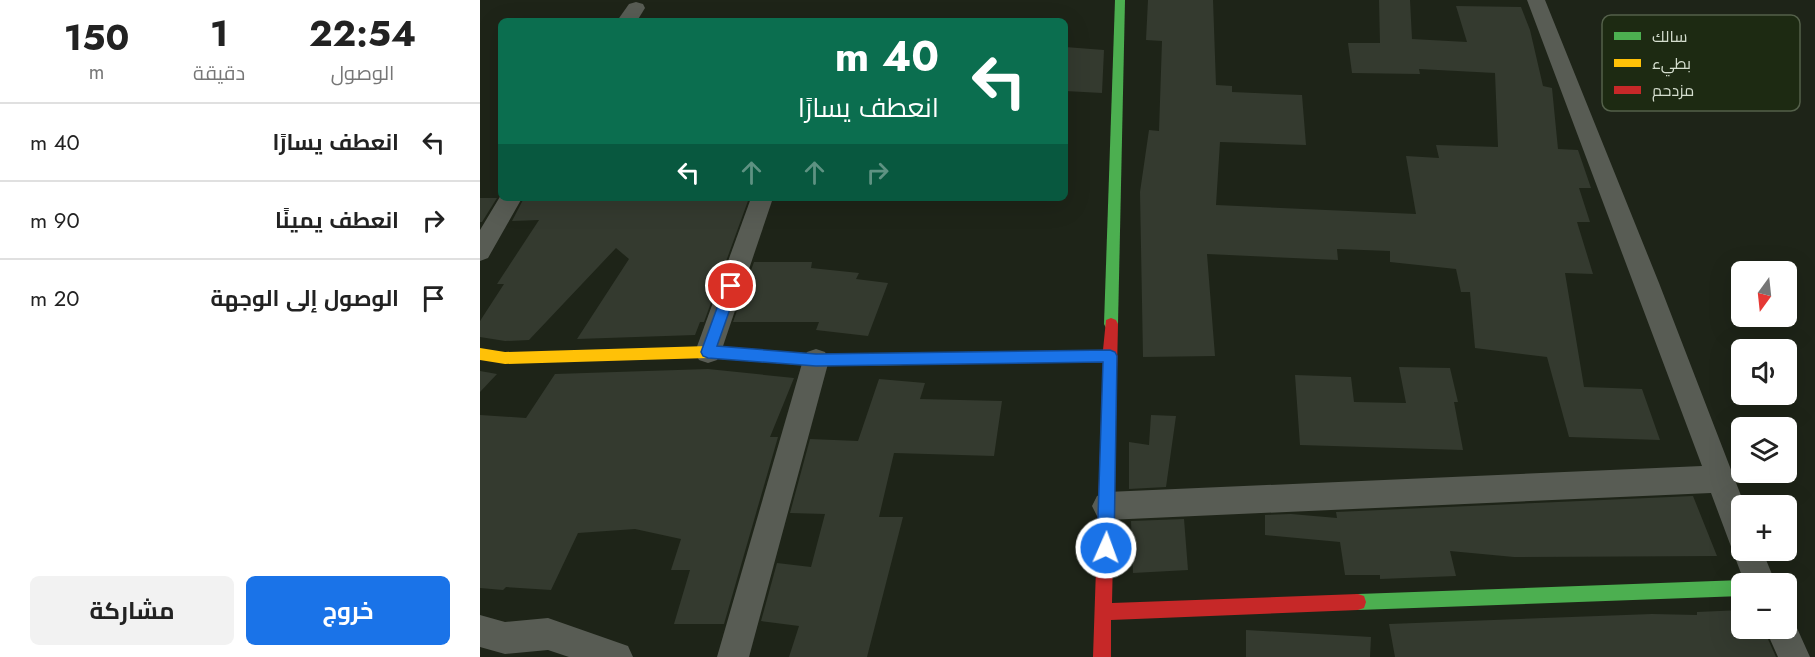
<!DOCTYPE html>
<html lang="ar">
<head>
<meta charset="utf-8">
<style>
  body { margin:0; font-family:Jost,Cairo,sans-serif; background:#f2f2f2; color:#222; direction:rtl; height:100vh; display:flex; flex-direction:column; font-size:22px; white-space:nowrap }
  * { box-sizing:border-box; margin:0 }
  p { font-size:20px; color:#767676 }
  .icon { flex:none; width:33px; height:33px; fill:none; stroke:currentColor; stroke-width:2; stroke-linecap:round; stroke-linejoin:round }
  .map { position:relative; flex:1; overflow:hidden; direction:ltr }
  .side { display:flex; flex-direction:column; background:#fff; width:480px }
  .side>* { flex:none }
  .top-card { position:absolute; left:18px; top:18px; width:570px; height:183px; border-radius:9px; box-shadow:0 6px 24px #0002; direction:rtl; background:#0b6e4f; color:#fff; overflow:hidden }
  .needle { width:39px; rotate:195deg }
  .controls { position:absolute; left:1251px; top:261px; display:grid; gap:12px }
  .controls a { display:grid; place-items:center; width:66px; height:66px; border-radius:9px; background:#fff; box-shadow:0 6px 24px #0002; font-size:30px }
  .pin { position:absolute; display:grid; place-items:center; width:51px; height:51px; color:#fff; margin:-26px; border:3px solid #fff; border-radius:50%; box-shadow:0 2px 6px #0007 }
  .me { position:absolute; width:66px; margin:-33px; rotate:2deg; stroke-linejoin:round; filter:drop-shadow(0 0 4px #0008) }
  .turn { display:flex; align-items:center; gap:21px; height:126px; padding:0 30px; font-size:27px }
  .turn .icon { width:78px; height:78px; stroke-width:2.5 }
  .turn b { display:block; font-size:42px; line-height:51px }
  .lanes { display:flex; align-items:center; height:57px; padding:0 30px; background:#0003; justify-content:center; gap:30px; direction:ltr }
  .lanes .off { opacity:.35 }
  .eta { display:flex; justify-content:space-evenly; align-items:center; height:102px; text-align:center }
  .eta b { font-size:36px; font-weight:700; line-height:42px }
  .button { display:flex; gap:12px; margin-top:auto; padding:12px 30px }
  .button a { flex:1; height:69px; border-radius:9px; background:#1a73e8; color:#fff; font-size:24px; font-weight:700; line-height:69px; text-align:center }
  .button a+a { background:#f2f2f2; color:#222 }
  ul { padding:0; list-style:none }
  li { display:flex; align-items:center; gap:18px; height:78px; padding:0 30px; border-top:2px solid #e0e0e0 }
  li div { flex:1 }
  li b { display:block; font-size:22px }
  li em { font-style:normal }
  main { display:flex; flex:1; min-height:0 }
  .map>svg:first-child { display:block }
  .building { fill:#343a2f }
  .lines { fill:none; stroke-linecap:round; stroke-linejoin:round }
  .street { fill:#585c54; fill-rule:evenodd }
  .fast { fill:#4caf50; fill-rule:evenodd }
  .slow { fill:#ffc107; fill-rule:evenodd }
  .jam { fill:#c62828; fill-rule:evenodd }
  .route { fill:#1a73e8; stroke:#114b97; stroke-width:1.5 }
  .key { fill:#1d2a12; stroke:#54604a; stroke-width:1.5 }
  .key-label { font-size:16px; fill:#d4ddce }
</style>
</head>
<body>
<main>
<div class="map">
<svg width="1335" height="657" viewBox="0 0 1335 657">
  <rect width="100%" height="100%" fill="#1e2418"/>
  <g class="building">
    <path d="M668,0H733L736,85L752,86V92L822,95L826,145L740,142L736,205L936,214L926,156L959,158L956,145L1018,147L1015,73L939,69L940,74L872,73L868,43H900L899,0H930L932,39L987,42L976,6L1041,7L1050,30L1063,86L1072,88L1078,149L1098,150L1111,188H1099L1110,222H1097L1113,274L1085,273L1104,387L1162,389L1180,440L1089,437L1067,357L995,348L990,292H981L976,269L910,262V251L857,249L858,260L727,254L735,356L663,357L660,192L669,130L679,131L682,41L666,40Z"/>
    <path d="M585,47L624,50L622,93L585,91Z"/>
    <path d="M0,198H17L2,222H0Z"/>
    <path d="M44,198H269L224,322H220L215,335L97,339L149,259L136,248L49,340L25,341L0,337V321L24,284H17L59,220L32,221Z"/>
    <path d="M274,262H332L331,268L379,273L376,279L408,283L388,336L336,330L339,322H253Z"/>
    <path d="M919,367L970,368L978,402H974L983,450L820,445L815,375L871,377L874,402L926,403Z"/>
    <path d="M228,369L314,378L290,437H298L244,624H194L210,570H191L201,539L155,529L98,533L71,590L26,587L23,590L0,588V415L46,418L75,374Z"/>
    <path d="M0,371L17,374L0,392Z"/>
    <path d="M399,379L445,383L440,399L522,401L514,456L414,453L399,517H423L387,657H309L319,626L281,621L297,563L331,567L345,514L310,513L330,439L378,441Z"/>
    <path d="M671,415L696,416L686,487L649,489V442L669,445Z"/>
    <path d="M1213,496L1237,556L1034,557L970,551L976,576L900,579V575H865L860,542L785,535V515L811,514L857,518L856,512Z"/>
    <path d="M704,519L708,570L653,573L651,521Z"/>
    <path d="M1262,610V628H1283L1296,657H915L909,624L1172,614L1217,615V612Z"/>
    <path d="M766,630L891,637L890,657H766Z"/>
  </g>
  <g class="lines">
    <g class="street">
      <path d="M1047,0H1065L1179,283L1265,506H1262V550H1282L1296,584H1265L1231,493L627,520L617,516L612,506L617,496L627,492L1222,466Z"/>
      <path d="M156,2L163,4L165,8L157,21H137L149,4Z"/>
      <path d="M21,195V198H42L8,258L0,261V230Z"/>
      <path d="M271,198H293L241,352L237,360L228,363L219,360L215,352Z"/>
      <path d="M336,349L345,352L349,360L269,657H237L323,360L327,352Z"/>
      <path d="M1306,614L1312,617L1330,657H1298L1285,628H1306Z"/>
      <path d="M0,615L25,622L68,618L148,646L153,657H89L68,650L25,654L0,647Z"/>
    </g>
    <g class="fast">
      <path d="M635,0H645L638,324L636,328H626L624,324Z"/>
      <path d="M1262,580L1268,584H1262V596L878,610L872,608L870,602L872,596L878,594Z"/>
    </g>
    <path class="slow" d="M228,346L336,354L424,353L429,355L431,359L429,363L424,365L336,366L228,358L25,364L0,360V348L25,352Z"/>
    <path class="jam" d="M631,318L636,320L638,324L632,603L878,594L884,596L886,602L884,608L878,610L631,620V657H613L623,362L424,365L419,363L417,359L419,355L424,353L623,350L626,320Z"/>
  </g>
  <path class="route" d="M251,280L258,286L237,346L336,354L630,350L635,352L637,356L634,548L631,554L626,556L620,554L617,548L623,362L336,366L228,358L223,356L221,352L245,286Z"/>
  <rect x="1122" y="15" width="198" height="96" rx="9" class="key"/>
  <rect x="1134" y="32" width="27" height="8" fill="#4caf50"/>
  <rect x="1134" y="59" width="27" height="8" fill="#ffc107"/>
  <rect x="1134" y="86" width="27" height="8" fill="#c62828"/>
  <g class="key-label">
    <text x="1172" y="42">سالك</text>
    <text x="1172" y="69">بطيء</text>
    <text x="1172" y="96">مزدحم</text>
  </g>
</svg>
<div class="controls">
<a><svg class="needle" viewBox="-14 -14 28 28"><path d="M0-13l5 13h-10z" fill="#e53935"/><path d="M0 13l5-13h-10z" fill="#767676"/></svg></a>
<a><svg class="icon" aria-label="sound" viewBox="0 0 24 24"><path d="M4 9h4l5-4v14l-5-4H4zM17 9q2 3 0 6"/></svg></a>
<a><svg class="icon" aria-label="layers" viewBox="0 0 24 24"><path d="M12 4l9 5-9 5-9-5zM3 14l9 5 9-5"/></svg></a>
<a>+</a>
<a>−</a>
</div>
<div class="pin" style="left:251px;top:286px;background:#d93025"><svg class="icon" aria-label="arrive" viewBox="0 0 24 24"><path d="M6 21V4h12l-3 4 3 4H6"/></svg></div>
<svg class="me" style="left:626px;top:548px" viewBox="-20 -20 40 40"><circle r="17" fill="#1a73e8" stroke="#fff" stroke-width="3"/><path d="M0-11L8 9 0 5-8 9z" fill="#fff"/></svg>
<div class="top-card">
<div class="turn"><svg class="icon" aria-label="left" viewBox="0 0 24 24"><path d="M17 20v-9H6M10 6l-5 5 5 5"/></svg><div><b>40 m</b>انعطف يسارًا</div></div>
<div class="lanes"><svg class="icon" aria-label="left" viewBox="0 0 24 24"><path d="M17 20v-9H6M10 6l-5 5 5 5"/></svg><svg class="icon off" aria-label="ahead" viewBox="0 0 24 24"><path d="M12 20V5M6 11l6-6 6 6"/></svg><svg class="icon off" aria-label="ahead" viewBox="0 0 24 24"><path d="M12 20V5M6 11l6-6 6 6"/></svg><svg class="icon off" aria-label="right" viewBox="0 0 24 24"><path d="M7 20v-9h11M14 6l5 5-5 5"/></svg></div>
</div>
</div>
<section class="side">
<div class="eta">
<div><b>22:54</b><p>الوصول</p></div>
<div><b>1</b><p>دقيقة</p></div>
<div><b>150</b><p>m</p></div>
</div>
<ul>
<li><svg class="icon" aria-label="left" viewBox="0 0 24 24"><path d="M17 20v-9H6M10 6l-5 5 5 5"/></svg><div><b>انعطف يسارًا</b></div><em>40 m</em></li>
<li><svg class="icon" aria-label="right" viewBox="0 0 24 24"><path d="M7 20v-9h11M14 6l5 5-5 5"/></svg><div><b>انعطف يمينًا</b></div><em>90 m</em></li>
<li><svg class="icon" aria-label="arrive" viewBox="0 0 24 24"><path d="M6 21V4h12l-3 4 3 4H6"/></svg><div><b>الوصول إلى الوجهة</b></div><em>20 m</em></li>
</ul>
<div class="button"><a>خروج</a><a>مشاركة</a></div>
</section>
</main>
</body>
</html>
